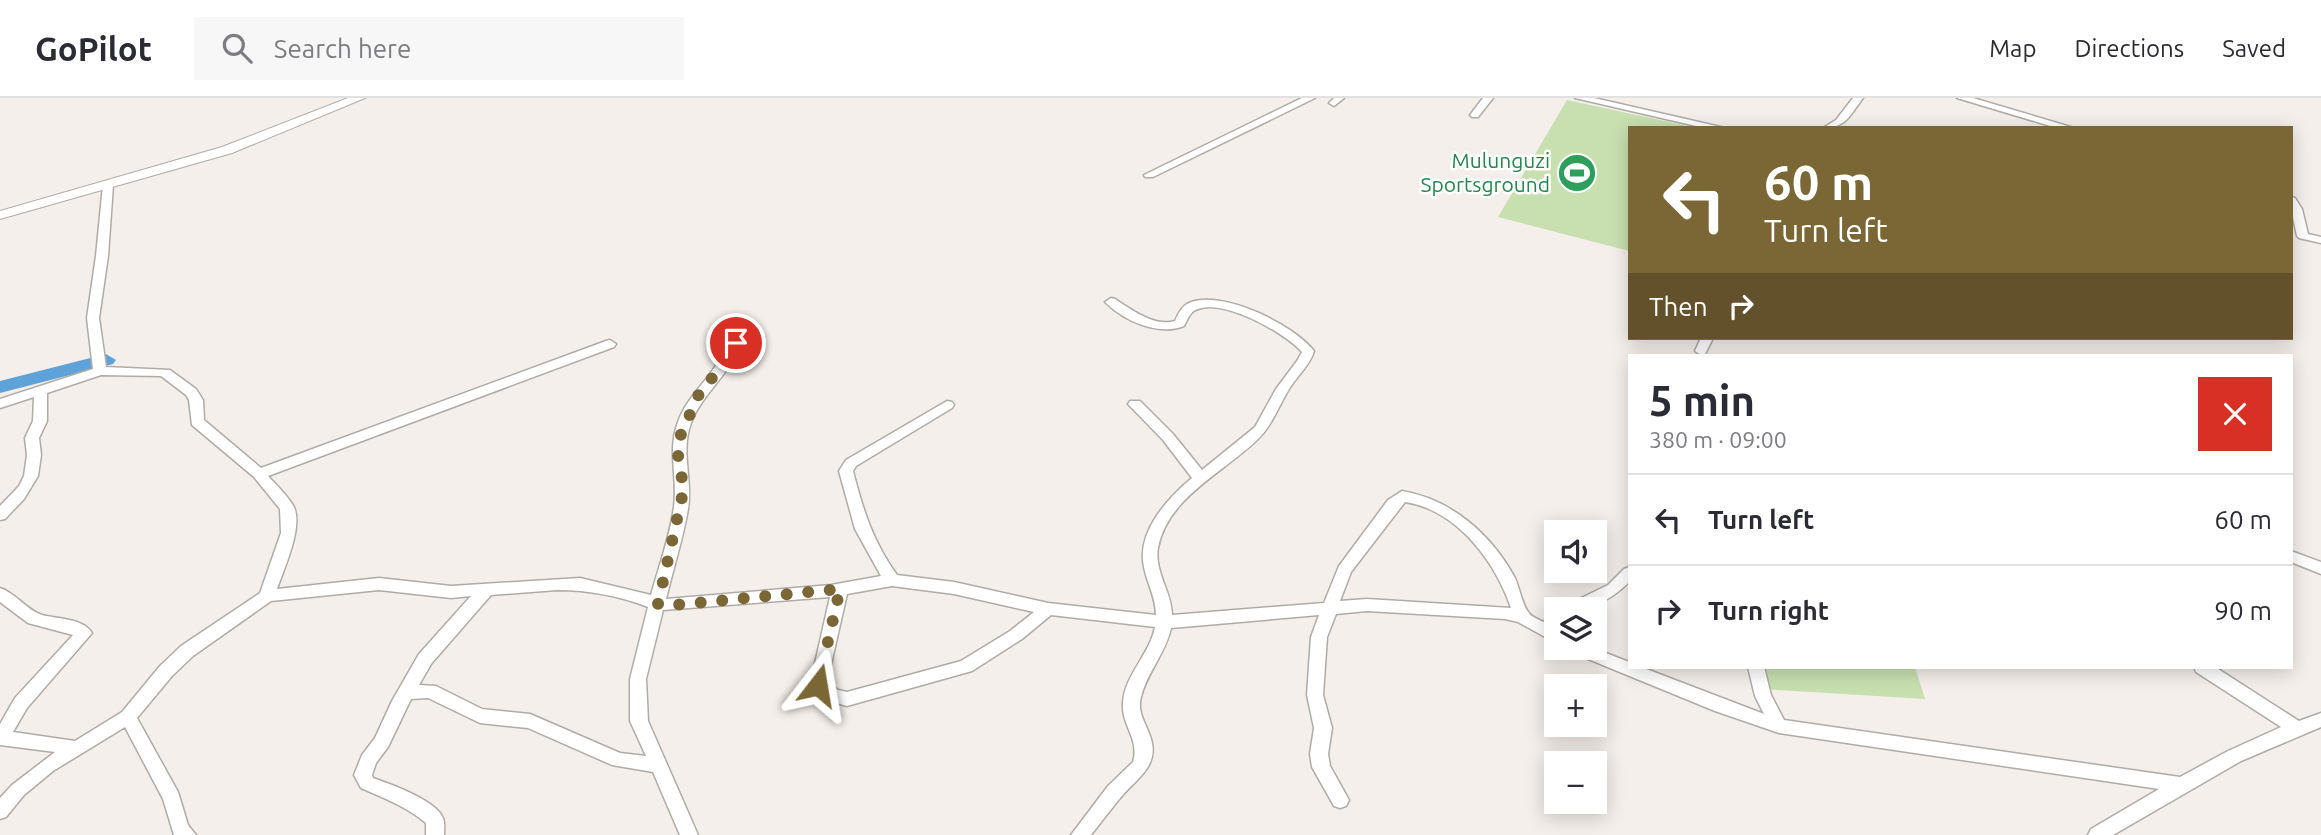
<!DOCTYPE html>
<html lang="en">
<head>
<meta charset="utf-8">
<style>
  body { margin:0; font-family:Ubuntu,sans-serif; background:#f7f7f7; color:#2b2b33; height:100vh; display:flex; flex-direction:column; font-size:26px; white-space:nowrap }
  * { box-sizing:border-box; margin:0 }
  p { font-size:23px; color:#7c7c81 }
  .icon { flex:none; width:38px; height:38px; fill:none; stroke:currentColor; stroke-width:2; stroke-linecap:round; stroke-linejoin:round }
  .map { position:relative; flex:1; overflow:hidden }
  .drawer { position:absolute; left:1628px; top:256px; width:665px; height:315px; display:flex; flex-direction:column; background:#fff; border-radius:0px; box-shadow:0 4px 18px #0003 }
  .drawer>* { flex:none }
  .hud { position:absolute; left:1628px; top:28px; width:665px; height:214px; border-radius:0px; box-shadow:0 4px 18px #0003; background:#7b6635; color:#fff; overflow:hidden }
  .fabs { position:absolute; left:1544px; top:422px; display:grid; gap:14px }
  .fabs a { display:grid; place-items:center; width:63px; height:63px; border-radius:0px; background:#fff; box-shadow:0 4px 18px #0003; font-size:35px }
  .pin { position:absolute; display:grid; place-items:center; width:60px; height:60px; color:#fff; margin:-30px; border:4px solid #fff; border-radius:50%; box-shadow:0 2px 7px #0007 }
  .me { position:absolute; width:77px; margin:-38px; rotate:14deg; stroke-linejoin:round; filter:drop-shadow(0 0 5px #0008) }
  .turn { display:flex; align-items:center; gap:24px; height:147px; padding:0 21px; font-size:32px }
  .turn .icon { width:91px; height:91px; stroke-width:2.5 }
  .turn b { display:block; font-size:49px; line-height:60px }
  .then { display:flex; align-items:center; height:66px; padding:0 21px; background:#0003; gap:14px; font-size:26px }
  .round { display:grid; place-items:center; flex:none; width:74px; height:74px; border-radius:0px; background:#f7f7f7 }
  .summary { display:flex; align-items:center; justify-content:space-between; height:119px; padding:0 21px }
  h1 { font-size:42px; font-weight:700; line-height:52px }
  ul { padding:0; list-style:none }
  li { display:flex; align-items:center; gap:21px; height:91px; padding:0 21px; border-top:2px solid #e1e1e2 }
  li div { flex:1 }
  li b { display:block; font-size:26px }
  li em { font-style:normal }
  header { display:flex; align-items:center; gap:42px; box-sizing:border-box; height:98px; padding:0 35px; background:#fff; border-bottom:2px solid #e1e1e2 }
  header strong { font-size:33px }
  nav { display:flex; gap:38px; margin-inline-start:auto; font-size:24px }
  .search { width:490px; height:63px; background:#f7f7f7; display:flex; align-items:center; gap:18px; box-sizing:border-box; padding:0 24px; border-radius:0px; color:#7c7c81; font-size:26px }
  .map>svg:first-child { display:block }
  .green { fill:#c8e0b0 }
  .lines { fill:none; stroke-linecap:round; stroke-linejoin:round }
  .river { fill:#5fa2d7; fill-rule:evenodd }
  .minor-casing { stroke:#afaba7; stroke-width:3 }
  .tertiary-casing { stroke:#afaba7; stroke-width:2 }
  .minor { fill:#fff; fill-rule:evenodd }
  .tertiary { fill:#fff; fill-rule:evenodd }
  .route { stroke:#7b6635; stroke-width:12; stroke-dasharray:0 21.6 }
  .labels { text-anchor:middle; stroke-width:5; stroke-linejoin:round; paint-order:stroke }
  .far-leisure-label { font-size:21px; fill:#27864d; stroke:#fff; text-anchor:end }
</style>
</head>
<body>
<header>
<strong>GoPilot</strong>
<div class="search"><svg class="icon" aria-label="search" viewBox="0 0 24 24"><circle cx="10" cy="10" r="6"/><path d="M15 15l6 6"/></svg>Search here</div>
<nav><a>Map</a><a>Directions</a><a>Saved</a></nav>
</header>
<div class="map">
<svg width="2321" height="737" viewBox="0 0 2321 737">
  <rect width="100%" height="100%" fill="#f4efeb"/>
  <g class="green">
    <path d="M1567,2L1697,30H1629V153L1498,119Z"/>
    <path d="M1759,569H1915L1925,601L1761,591Z"/>
  </g>
  <g class="lines">
    <path class="river" d="M106,256L116,262L113,266L0,295V283Z"/>
    <g class="minor-casing">
      <g id="minor">
        <path d="M1302,0H1315L1153,79H1145L1144,77Z"/>
        <path d="M1334,0H1344L1334,8L1329,5Z"/>
        <path d="M1483,0H1493L1478,19H1472L1470,17Z"/>
        <path d="M1575,0H1594L1725,30H1705Z"/>
        <path d="M1853,0H1863C1850,17 1846,30 1823,30L1836,22Z"/>
        <path d="M1957,0H1973L2074,30H2057Z"/>
        <path d="M108,84L113,87L108,158L99,220L106,269L170,272L196,291L203,302L204,322L261,370L606,243L610,242L616,246L614,249L268,378C276,387 288,398 294,409C303,430 284,470 277,491L379,480L451,488L580,480L651,497C659,468 670,438 674,409C678,380 667,352 678,324C691,288 729,269 727,232L733,228L739,232C742,270 703,291 691,325C680,354 693,382 688,411C683,441 673,471 666,501L831,487L881,478L855,431L839,373L846,362L947,303L952,304L954,307L952,310L856,368L853,373C863,412 873,444 897,477L954,484L1048,505L1156,517C1156,500 1147,485 1144,469C1136,434 1168,400 1192,380L1163,342L1128,306L1130,303H1140L1173,336L1202,372L1255,329L1276,291L1297,263L1302,254C1284,234 1224,201 1198,211C1190,213 1188,221 1184,228C1158,238 1124,223 1105,204L1111,200L1115,201C1132,212 1154,229 1175,223C1178,216 1182,208 1189,205C1222,191 1294,227 1314,253C1310,267 1299,276 1291,288C1279,306 1273,327 1257,342C1224,374 1167,400 1158,450C1154,474 1172,494 1172,517L1324,505L1339,468L1388,402L1402,393C1451,401 1491,436 1515,480C1519,489 1523,509 1529,515C1531,519 1539,521 1543,524L1556,515V545L1518,524L1505,521L1367,513L1336,516L1327,539L1323,597L1332,630L1328,656L1330,668L1349,702L1346,708L1340,710L1334,708L1312,669L1310,656L1314,630L1307,597L1311,539L1319,517L1171,530C1166,555 1147,574 1141,599C1136,616 1149,629 1152,645C1157,670 1135,682 1121,699C1111,711 1101,724 1091,737H1071L1108,688L1133,664C1140,641 1121,627 1123,605C1124,578 1150,556 1155,529L1051,517L1022,541L972,573L847,608C833,604 818,600 810,587L830,499L663,512L646,581L648,623L698,737H680L653,674L612,667L528,630L480,625L428,600L411,601L388,649L376,665L372,677L373,680C390,686 436,702 443,720C445,725 444,732 444,737H426V725C407,709 384,700 361,690L354,677L362,657L375,640L392,603L419,556L471,498L451,500L379,492L271,503L193,558L172,578L137,620L178,694L188,727L196,737H174L163,701L125,629L53,673L24,697L6,719L0,721V700L12,687L55,654L0,647V626L15,600L73,537L28,525L0,504V490C16,495 26,512 42,517C57,521 83,520 92,535L27,610L13,634L75,643L122,614L160,568L181,548L260,495L281,435L280,411L254,379L192,327L189,302L186,297L161,278L101,277L47,295V323L39,340L41,357L38,378L24,401L5,421L0,422V408L19,388L24,378L27,357L25,340L33,323L34,299L0,310V301L93,271L87,220L96,158L103,87ZM1405,404C1457,412 1495,463 1511,510L1367,501L1340,503L1351,474ZM892,488L954,496L1034,514L1010,533L961,563L847,594L838,592L827,584L847,496ZM557,492C588,492 620,498 648,509L630,581V623L646,658L620,655L530,616L482,611L436,588L419,587L431,566L491,497Z"/>
        <path d="M2291,99L2295,100L2302,111L2308,136L2321,139V145L2299,140L2297,138L2291,110Z"/>
        <path d="M1701,240H1713L1705,256L1701,257L1695,253Z"/>
        <path d="M2291,453L2321,464V476L2291,464Z"/>
        <path d="M1629,469V484C1610,503 1592,511 1565,511L1567,507L1608,487L1624,471Z"/>
        <path d="M1569,550H1593L1629,564V569H1641L1764,616L1755,598L1748,569H1764L1771,597L1784,622L2180,679L2228,653L2281,629L2196,574L2194,569H2215L2299,623L2321,615V629L2241,663L2113,737H2088L2091,731L2159,691L1779,635L1715,613L1571,554Z"/>
      </g>
    </g>
    <g class="tertiary-casing">
      <path id="tertiary" d="M348,0H365L232,55L0,121V113L222,49Z"/>
    </g>
    <use href="#minor" class="minor"/>
    <use href="#tertiary" class="tertiary"/>
  </g>
  <g class="lines">
    <path class="route" d="M736,245L730,258L699,296L679,341L678,362L684,390L658,506L675,507L840,491L818,587"/>
  </g>
  <defs>
    <g id="stadium-disc" transform="scale(2.0125)"><circle r="9.5" fill="#2e9e5b" stroke="#fff"/><path d="M0-5a6.5 5 0 1 0 0 10a6.5 5 0 1 0 0-10ZM-3.5-1.8h7v3.6h-7Z" fill="#fff"/></g>
  </defs>
  <g fill-rule="evenodd">
    <use href="#stadium-disc" x="1577" y="75"/>
  </g>
  <g class="labels">
    <g class="far-leisure-label">
      <text x="1550" y="70">Mulunguzi<tspan x="1550" dy="24">Sportsground</tspan></text>
    </g>
  </g>
</svg>
<div class="fabs">
<a><svg class="icon" aria-label="sound" viewBox="0 0 24 24"><path d="M4 9h4l5-4v14l-5-4H4zM17 9q2 3 0 6"/></svg></a>
<a><svg class="icon" aria-label="layers" viewBox="0 0 24 24"><path d="M12 4l9 5-9 5-9-5zM3 14l9 5 9-5"/></svg></a>
<a>+</a>
<a>−</a>
</div>
<div class="pin" style="left:736px;top:245px;background:#d93025"><svg class="icon" aria-label="arrive" viewBox="0 0 24 24"><path d="M6 21V4h12l-3 4 3 4H6"/></svg></div>
<svg class="me" style="left:818px;top:587px" viewBox="-20 -20 40 40"><path d="M0-17L14 15 0 8-14 15z" fill="#7b6635" stroke="#fff" stroke-width="4"/></svg>
<div class="hud">
<div class="turn"><svg class="icon" aria-label="left" viewBox="0 0 24 24"><path d="M17 20v-9H6M10 6l-5 5 5 5"/></svg><div><b>60 m</b>Turn left</div></div>
<div class="then">Then<svg class="icon" aria-label="right" viewBox="0 0 24 24"><path d="M7 20v-9h11M14 6l5 5-5 5"/></svg></div>
</div>
<section class="drawer">
<div class="summary"><div><h1>5 min</h1><p>380 m · 09:00</p></div><a class="round" style="background:#d93025;color:#fff"><svg class="icon" aria-label="close" viewBox="0 0 24 24"><path d="M6 6l12 12M18 6L6 18"/></svg></a></div>
<ul>
<li><svg class="icon" aria-label="left" viewBox="0 0 24 24"><path d="M17 20v-9H6M10 6l-5 5 5 5"/></svg><div><b>Turn left</b></div><em>60 m</em></li>
<li><svg class="icon" aria-label="right" viewBox="0 0 24 24"><path d="M7 20v-9h11M14 6l5 5-5 5"/></svg><div><b>Turn right</b></div><em>90 m</em></li>
</ul>
</section>
</div>
</body>
</html>
